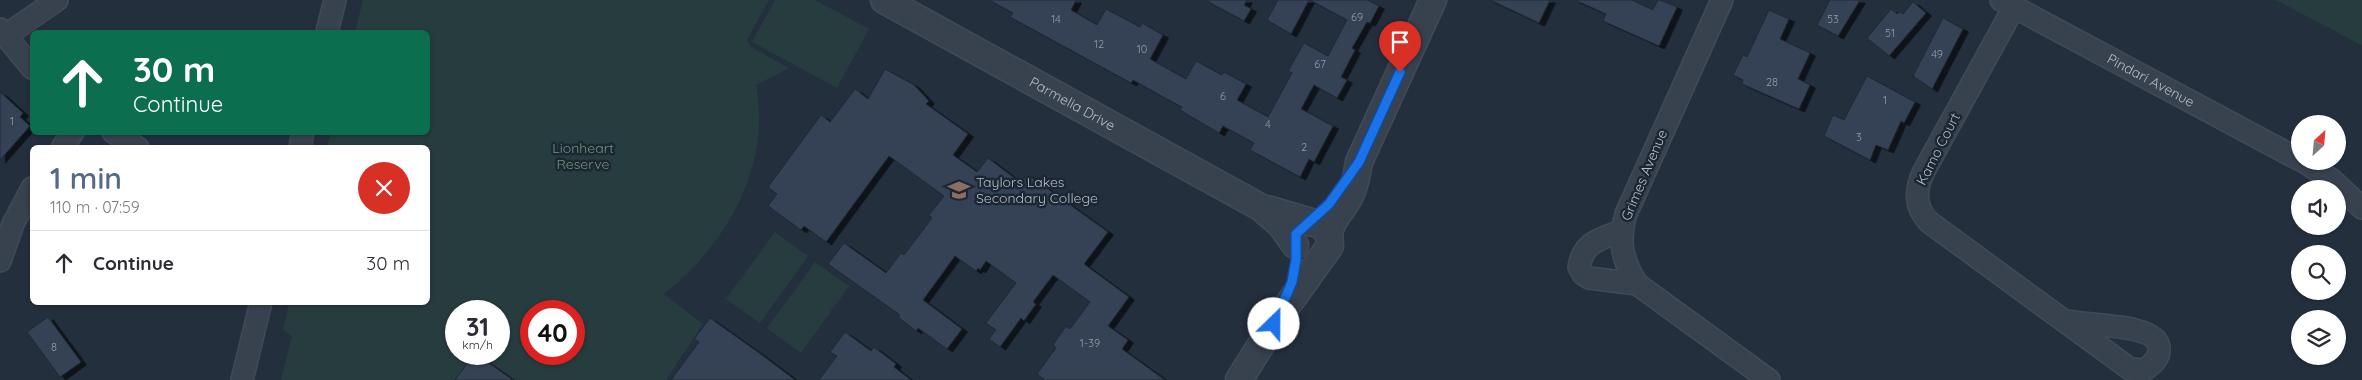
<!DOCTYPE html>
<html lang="en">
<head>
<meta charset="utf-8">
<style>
  body { margin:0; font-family:Quicksand,sans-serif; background:#f2f2f3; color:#2b2b33; height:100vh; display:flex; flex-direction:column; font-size:19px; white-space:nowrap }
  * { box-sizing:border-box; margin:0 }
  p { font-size:16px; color:#7c7c81 }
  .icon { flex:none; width:28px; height:28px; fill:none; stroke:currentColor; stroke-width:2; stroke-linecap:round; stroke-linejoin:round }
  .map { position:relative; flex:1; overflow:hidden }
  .details { position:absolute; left:30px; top:145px; width:400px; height:160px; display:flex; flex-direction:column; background:#fff; border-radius:8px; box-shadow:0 1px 4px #0004 }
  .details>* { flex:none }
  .banner { position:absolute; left:30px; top:30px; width:400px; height:105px; border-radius:8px; box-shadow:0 1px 4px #0004; background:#0b6e4f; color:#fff; overflow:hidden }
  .needle { width:32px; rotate:26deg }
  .buttons { position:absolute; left:2291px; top:115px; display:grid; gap:10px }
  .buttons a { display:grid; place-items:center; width:55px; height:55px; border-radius:50%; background:#fff; box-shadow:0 1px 4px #0004; font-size:25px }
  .speed { position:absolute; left:445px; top:300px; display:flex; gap:10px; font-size:25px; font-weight:700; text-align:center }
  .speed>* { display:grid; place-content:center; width:65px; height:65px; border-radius:50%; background:#fff; box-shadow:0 1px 4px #0004; line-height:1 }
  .speed small { font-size:12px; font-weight:400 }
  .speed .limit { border:8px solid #d22; background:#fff; color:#111 }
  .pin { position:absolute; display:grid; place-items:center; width:42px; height:42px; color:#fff; margin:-51px -21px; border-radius:50% 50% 50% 0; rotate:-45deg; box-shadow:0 0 5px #0007 }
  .pin .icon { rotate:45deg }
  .me { position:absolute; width:55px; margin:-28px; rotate:23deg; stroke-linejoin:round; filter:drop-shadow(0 0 4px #0008) }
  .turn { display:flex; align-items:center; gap:18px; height:105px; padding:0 20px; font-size:22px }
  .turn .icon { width:65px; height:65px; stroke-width:2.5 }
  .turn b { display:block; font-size:35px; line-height:42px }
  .round { display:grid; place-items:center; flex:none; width:52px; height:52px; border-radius:26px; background:#f2f2f3 }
  .head { display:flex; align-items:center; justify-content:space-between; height:85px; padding:0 20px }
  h1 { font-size:30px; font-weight:600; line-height:38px; color:#56698c }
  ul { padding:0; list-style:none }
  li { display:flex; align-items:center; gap:15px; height:65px; padding:0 20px; border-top:1px solid #e1e1e2 }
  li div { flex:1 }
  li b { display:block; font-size:19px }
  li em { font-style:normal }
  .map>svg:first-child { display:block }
  .green { fill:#263c3f; fill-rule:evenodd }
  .building { fill:#364354; stroke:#1f2835; filter:url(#shadow) }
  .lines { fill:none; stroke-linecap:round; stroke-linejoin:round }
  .minor-casing { stroke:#414a57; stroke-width:24 }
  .tertiary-casing { stroke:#414a57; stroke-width:29 }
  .minor { stroke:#38414e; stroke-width:21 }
  .tertiary { stroke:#38414e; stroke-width:26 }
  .route-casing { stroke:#114b97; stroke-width:12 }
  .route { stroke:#1a73e8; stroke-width:9 }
  .labels { text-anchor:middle; stroke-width:5; stroke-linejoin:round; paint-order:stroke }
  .number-label { font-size:11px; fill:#929caa }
  .street-label { font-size:14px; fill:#b4bcc9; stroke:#1d2633 }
  .park-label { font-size:14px; fill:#6b9a76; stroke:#1d2633 }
  .poi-label { font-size:14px; fill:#b4bcc9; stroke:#1d2633; text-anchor:start }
</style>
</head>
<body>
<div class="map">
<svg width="2362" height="380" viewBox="0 0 2362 380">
  <defs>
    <filter id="shadow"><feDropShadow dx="5.5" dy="3" stdDeviation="0" flood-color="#0009"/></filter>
  </defs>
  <rect width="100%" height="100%" fill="#242f3e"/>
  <g class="green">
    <path d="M363,0H769L747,40L750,46L789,68L756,85C771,167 728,243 664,294L703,324L666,380H281L292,336L283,330L289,303L428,302V148L327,147L331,133L428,132V32H355ZM456,311H499V354H456ZM531,311H574V354H531Z"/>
    <path d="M775,0H815L869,29L837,88L752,42Z"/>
    <path d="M2276,0H2362V45L2359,44Z"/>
    <path d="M775,232L808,256L760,323L726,299Z"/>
    <path d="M815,262L849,286L801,353L767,328Z"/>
  </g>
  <g class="building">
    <path d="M989,0H1076L1071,10L1097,25L1106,9L1140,27L1142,23L1163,35L1150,59L1186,79L1196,61L1222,75L1224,72L1246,84L1237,100L1268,117L1292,73L1288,71L1304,43L1328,56L1347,20L1310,0H1367L1379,6L1370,23L1367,22L1352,48L1355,50L1341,77L1347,80L1337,98L1314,85L1301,109L1333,126L1314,162L1309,159L1300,177L1250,150L1254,143L1223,126L1219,133L1180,110L1182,107L1165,98L1133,80L1131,83L1010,17L1013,13Z"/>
    <path d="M1205,0H1247L1244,5L1251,9L1244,21Z"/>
    <path d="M1278,0H1309L1291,34L1267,20Z"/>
    <path d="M1490,0H1550L1539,23Z"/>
    <path d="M1575,0H1632L1653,10L1658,0H1660L1677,7L1659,46L1603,21L1606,14Z"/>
    <path d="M1830,0H1860L1838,36L1817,25Z"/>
    <path d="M1913,2L1926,13L1889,56L1867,38L1891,9L1897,14L1900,12L1903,14Z"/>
    <path d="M1769,10L1789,19L1780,39L1810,53L1798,79L1810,85L1799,109L1742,84L1743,80L1733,75L1743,55L1747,57Z"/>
    <path d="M1943,18L1963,29L1932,89L1913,76Z"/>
    <path d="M885,69L914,85L929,101L926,104L968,134L953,155L977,172L988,158L1021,183L1027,174L1108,232L1084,264L1129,297L1108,326L1128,340L1122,349L1165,380H1045L1037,374L1056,348L1053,345L1066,326L1070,329L1090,302L1053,275L1033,302L1036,304L1024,321L1021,318L1000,347L989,339L996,330L986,323L1016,283L986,261L980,270L978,268L976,271L955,256L923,300L962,329L947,349L918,328L916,331L898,317L900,315L828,264L844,243L886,273L901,253L904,255L932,218L929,215L944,196L889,156L826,242L804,226L801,230L768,206L777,194L768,187L821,115L830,122L855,89L868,99Z"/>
    <path d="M1867,76L1915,102L1904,123L1901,121L1888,150L1876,145L1870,160L1824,136L1833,115L1844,120Z"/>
    <path d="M0,92L23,113L20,117L30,126L0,160Z"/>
    <path d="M48,317L81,362L60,377L27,332Z"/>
    <path d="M710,318L762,355L795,380H671L699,342L694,339Z"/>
    <path d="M845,332L871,351L874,347L896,364L894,367L911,380H819L837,356L830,352Z"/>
    <path d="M474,354H476L513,380H455Z"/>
  </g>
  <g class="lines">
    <g class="minor-casing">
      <g id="minor">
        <path d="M1722,0L1626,214C1618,241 1622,260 1637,284L1769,380"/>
        <path id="s1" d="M2001,0L2300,160"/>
        <path d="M2014,7L1924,171C1915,190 1914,206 1929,222L2130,369L2144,370C2152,365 2160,358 2159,348C2158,323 2087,326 2067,321"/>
        <path d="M0,29L32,68"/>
        <path d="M327,32L335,0"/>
        <path d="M5,36L57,0"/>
        <path d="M113,132L138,148"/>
        <path d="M62,148L73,132"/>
        <path d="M300,148L303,132"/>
        <path d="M2303,161L2332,180L2362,208"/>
        <path d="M1621,231C1599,240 1584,241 1579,267L1583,274L1589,278L1637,284"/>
        <path d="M0,261L13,224L32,188"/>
        <path d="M242,380L261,302"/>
      </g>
    </g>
    <g class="tertiary-casing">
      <g id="tertiary">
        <path id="s2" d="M884,0L1260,207L1281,225L1295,245"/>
        <path d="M1329,233C1332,218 1342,211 1349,198C1355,186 1357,175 1359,162L1433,0"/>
        <path d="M1239,380L1274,324L1330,246L1329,233L1321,225L1267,209"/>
      </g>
    </g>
    <use href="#minor" class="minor"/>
    <use href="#tertiary" class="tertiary"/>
  </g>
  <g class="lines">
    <g class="route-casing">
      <path id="route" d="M1274,324L1292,282L1296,260V234L1329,204L1359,162L1400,72"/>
    </g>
    <use href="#route" class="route"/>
  </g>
  <defs>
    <g id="school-bare" transform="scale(1.725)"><path d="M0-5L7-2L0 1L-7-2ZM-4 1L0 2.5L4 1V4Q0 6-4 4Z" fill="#8d6e63" stroke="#1d2633" stroke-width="2.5" paint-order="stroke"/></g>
  </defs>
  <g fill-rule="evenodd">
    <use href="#school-bare" x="959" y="190"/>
  </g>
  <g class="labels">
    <g class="number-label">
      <text x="1357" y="21">69</text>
      <text x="1056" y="23">14</text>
      <text x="1833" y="23">53</text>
      <text x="1890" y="37">51</text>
      <text x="1099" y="48">12</text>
      <text x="1142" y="53">10</text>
      <text x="1937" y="58">49</text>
      <text x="1320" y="68">67</text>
      <text x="1772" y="86">28</text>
      <text x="1223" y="100">6</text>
      <text x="1885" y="104">1</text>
      <text x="12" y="125">1</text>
      <text x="1268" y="128">4</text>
      <text x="1859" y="141">3</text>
      <text x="1304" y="151">2</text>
      <text x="1090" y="347">1-39</text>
      <text x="54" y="351">8</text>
    </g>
    <g class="street-label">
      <text dy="5" stroke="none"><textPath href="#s1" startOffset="170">Pindari Avenue</textPath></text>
      <text dy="5" stroke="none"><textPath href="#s2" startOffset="215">Parmelia Drive</textPath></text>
      <text transform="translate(1938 149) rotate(-63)" y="5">Kamo Court</text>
      <text transform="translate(1644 175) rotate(-67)" y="5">Grimes Avenue</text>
    </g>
    <g class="park-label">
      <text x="583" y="153">Lionheart<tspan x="583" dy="16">Reserve</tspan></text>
    </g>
    <g class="poi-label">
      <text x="976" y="187">Taylors Lakes<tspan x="976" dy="16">Secondary College</tspan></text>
    </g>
  </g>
</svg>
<div class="buttons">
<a><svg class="needle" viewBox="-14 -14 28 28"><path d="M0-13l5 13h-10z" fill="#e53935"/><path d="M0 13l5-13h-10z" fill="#7c7c81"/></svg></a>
<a><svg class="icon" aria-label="sound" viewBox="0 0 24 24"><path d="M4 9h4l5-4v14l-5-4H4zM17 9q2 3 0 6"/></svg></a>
<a><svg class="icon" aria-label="search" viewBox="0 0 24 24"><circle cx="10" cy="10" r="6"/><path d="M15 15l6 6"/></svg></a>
<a><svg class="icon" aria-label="layers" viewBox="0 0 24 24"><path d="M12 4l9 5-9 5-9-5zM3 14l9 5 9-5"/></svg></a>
</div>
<div class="speed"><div>31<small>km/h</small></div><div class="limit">40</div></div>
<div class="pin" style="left:1400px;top:72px;background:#d93025"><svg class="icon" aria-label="arrive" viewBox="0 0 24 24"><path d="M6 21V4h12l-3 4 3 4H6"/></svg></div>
<svg class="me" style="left:1274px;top:324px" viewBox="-20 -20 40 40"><circle r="19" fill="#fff"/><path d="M0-13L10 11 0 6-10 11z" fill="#1a73e8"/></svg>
<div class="banner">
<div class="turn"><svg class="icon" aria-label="ahead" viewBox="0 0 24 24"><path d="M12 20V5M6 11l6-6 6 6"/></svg><div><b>30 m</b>Continue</div></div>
</div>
<section class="details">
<div class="head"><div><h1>1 min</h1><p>110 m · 07:59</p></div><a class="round" style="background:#d93025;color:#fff"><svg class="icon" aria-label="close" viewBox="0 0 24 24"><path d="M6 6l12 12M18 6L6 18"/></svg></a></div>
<ul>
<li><svg class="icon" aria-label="ahead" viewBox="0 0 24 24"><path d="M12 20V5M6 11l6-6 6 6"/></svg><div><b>Continue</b></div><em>30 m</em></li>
</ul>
</section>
</div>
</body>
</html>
